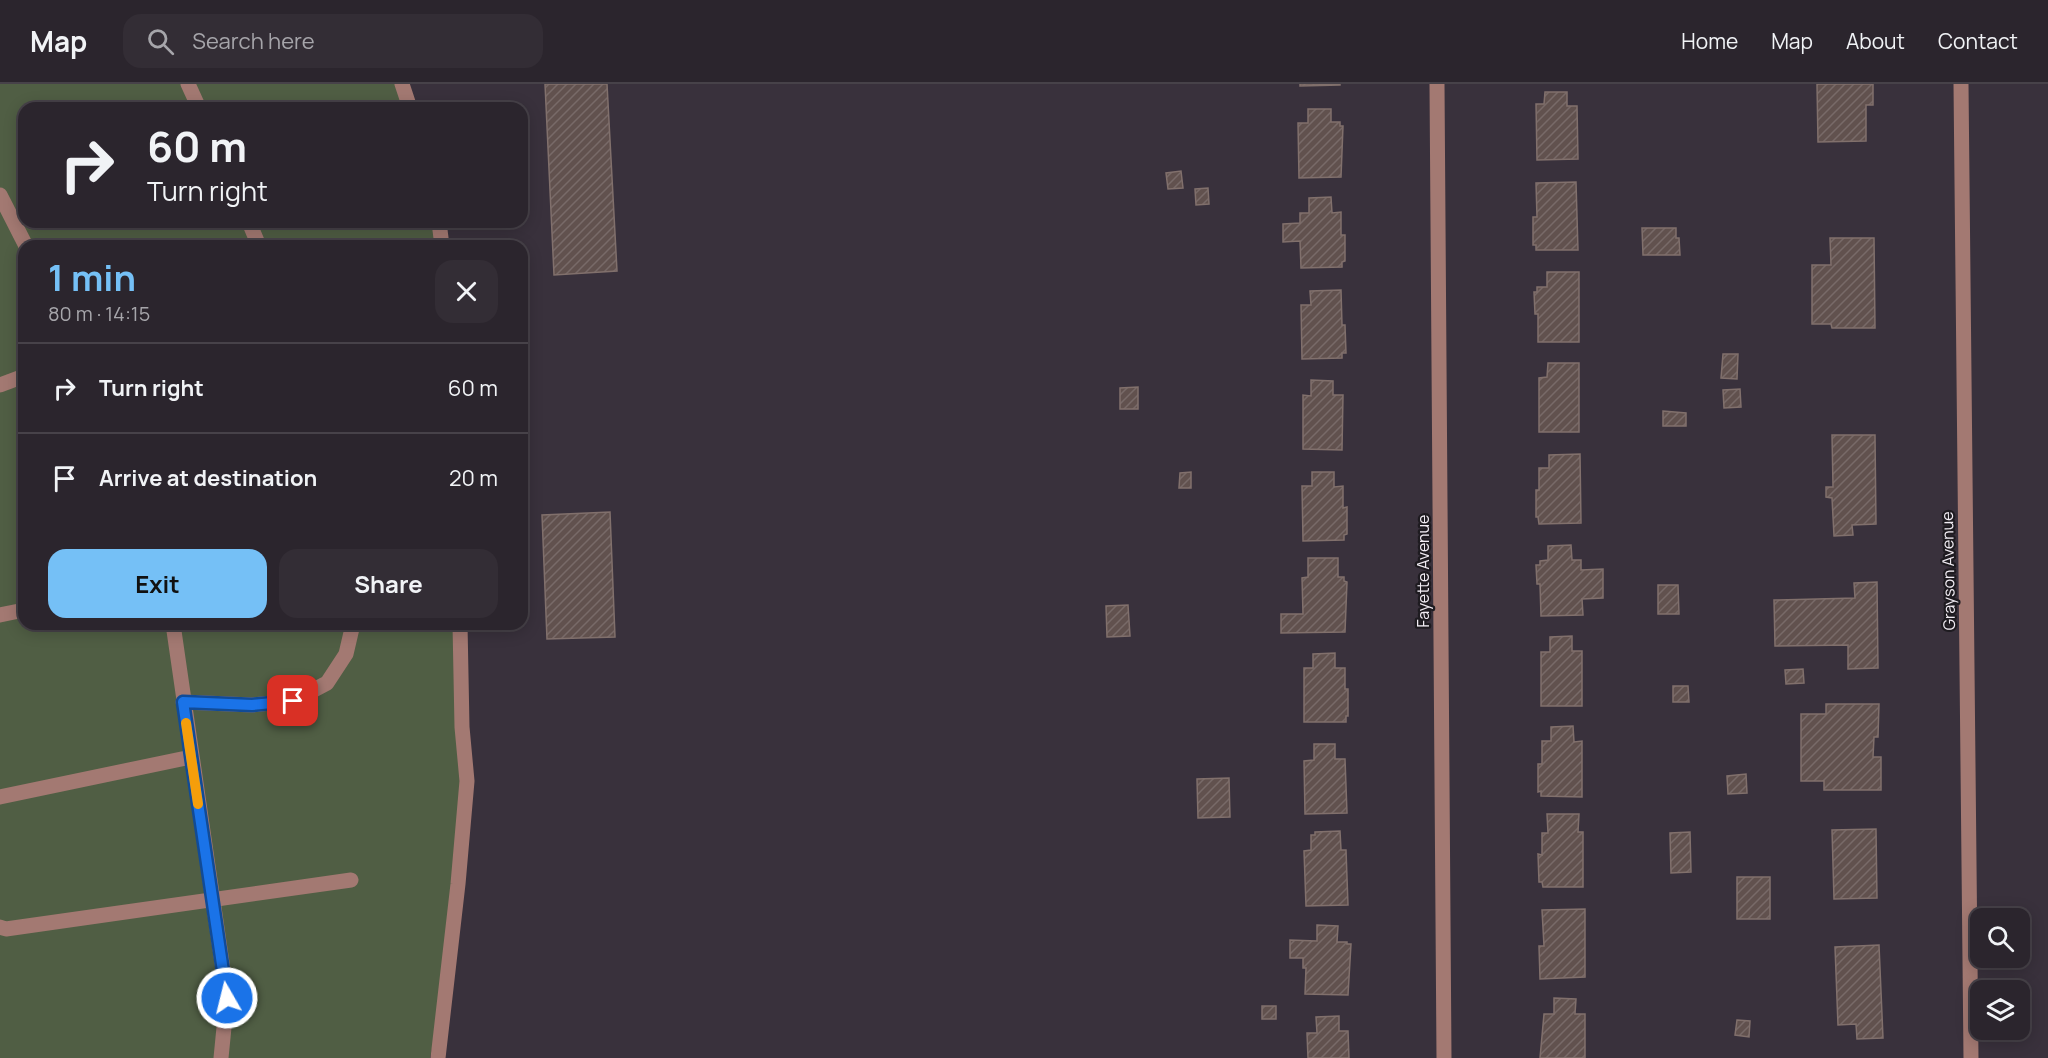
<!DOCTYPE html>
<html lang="en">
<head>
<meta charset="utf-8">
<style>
  body { margin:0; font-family:Manrope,sans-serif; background:#332d35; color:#f1f3f6; height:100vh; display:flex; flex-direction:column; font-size:22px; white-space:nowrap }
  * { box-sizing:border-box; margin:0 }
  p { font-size:20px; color:#a6a5aa }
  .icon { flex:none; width:33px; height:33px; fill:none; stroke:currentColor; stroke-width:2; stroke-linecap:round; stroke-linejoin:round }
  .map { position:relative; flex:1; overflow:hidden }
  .drawer { position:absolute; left:18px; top:156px; width:510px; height:390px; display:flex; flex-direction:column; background:#2b252d; border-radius:18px; box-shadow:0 3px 15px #0003,0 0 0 2px #474249 }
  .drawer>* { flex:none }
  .top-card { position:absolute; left:18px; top:18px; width:510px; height:126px; border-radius:18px; box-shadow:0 3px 15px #0003,0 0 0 2px #474249; background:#2b252d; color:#f1f3f6; overflow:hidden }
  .buttons { position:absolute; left:1970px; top:824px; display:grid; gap:12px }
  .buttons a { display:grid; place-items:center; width:60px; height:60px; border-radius:12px; background:#2b252d; box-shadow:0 3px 15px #0003,0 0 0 2px #474249; font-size:30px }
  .pin { position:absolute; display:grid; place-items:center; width:51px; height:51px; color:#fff; margin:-26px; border-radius:12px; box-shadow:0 3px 9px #0006 }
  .me { position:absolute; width:66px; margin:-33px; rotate:352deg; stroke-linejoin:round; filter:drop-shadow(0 0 4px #0008) }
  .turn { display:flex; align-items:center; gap:21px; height:126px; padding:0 30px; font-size:27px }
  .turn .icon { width:78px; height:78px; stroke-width:2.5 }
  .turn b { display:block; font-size:42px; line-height:51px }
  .round { display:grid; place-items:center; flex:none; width:63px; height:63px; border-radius:18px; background:#332d35 }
  .headline { display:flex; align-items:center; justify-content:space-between; height:102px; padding:0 30px }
  h1 { font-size:36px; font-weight:700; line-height:45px; color:#75c0f6 }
  .action { display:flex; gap:12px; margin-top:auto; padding:12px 30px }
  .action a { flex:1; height:69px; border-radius:18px; background:#75c0f6; color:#111; font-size:24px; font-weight:700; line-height:69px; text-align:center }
  .action a+a { background:#332d35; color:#f1f3f6 }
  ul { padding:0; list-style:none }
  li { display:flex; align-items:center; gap:18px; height:90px; padding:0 30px; border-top:2px solid #474249 }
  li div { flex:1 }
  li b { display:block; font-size:22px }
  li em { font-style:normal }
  header { display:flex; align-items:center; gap:36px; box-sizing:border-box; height:84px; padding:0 30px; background:#2b252d; border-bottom:2px solid #474249 }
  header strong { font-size:28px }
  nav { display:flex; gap:33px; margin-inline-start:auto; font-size:21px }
  .search { width:420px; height:54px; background:#332d35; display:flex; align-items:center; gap:15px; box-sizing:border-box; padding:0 21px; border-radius:18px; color:#a6a5aa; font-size:22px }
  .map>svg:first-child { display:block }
  .pitch { fill:#505e44 }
  .building { fill:url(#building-hatch); stroke:#81706c; stroke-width:1.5 }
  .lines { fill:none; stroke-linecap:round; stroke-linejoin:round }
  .minor { stroke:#a37972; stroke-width:15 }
  .route-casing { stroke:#114b97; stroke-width:15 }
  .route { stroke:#1a73e8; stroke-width:10 }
  .slow { stroke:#f59e0b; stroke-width:10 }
  .labels { text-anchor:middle; stroke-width:4.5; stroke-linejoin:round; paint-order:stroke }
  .street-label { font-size:16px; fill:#f2edf4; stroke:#1e1b20 }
</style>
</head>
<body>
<header>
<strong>Map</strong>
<div class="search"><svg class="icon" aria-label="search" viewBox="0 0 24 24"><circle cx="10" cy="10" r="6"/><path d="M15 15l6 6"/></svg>Search here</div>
<nav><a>Home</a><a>Map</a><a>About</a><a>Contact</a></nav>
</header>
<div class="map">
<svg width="2048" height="974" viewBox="0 0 2048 974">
  <defs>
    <pattern id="building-hatch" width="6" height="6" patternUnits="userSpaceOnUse" patternTransform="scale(1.5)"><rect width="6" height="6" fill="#61514e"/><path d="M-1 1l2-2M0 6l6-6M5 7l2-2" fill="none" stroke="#786a68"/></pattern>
  </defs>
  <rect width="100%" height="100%" fill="#39313c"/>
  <path class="pitch" d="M0,0H402L410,24H24V138H439L442,162H24V540H460V836L430,974H0Z"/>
  <g class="building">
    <path d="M545,0H607L617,187L554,191Z"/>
    <path d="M1300,0H1340V1L1300,2Z"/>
    <path d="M1817,0H1873V21H1866V57L1818,58Z"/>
    <path d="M1545,8H1567V22H1577L1578,75L1537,76L1536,20H1544Z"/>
    <path d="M1308,25H1331V38H1340V42H1343L1341,93L1299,94L1298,39H1308Z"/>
    <path d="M1181,87L1183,104L1168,105L1166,89Z"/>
    <path d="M1576,98L1578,166H1536V161H1533V133H1537L1536,99Z"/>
    <path d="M1208,104L1209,120L1196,121L1195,105Z"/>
    <path d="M1331,113L1332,129L1341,128V151H1345V177L1342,178V183L1301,184L1300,157L1283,158V140L1300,139V129H1309V114Z"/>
    <path d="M1642,144H1676V154H1679L1680,171H1643Z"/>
    <path d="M1830,154H1874L1875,244H1832L1831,240H1812V181H1831Z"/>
    <path d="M1547,188H1579V258H1538V230H1535L1534,208H1537V203H1547Z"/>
    <path d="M1341,206L1342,241H1345L1346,269H1342V274L1302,275L1301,221H1311L1310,207Z"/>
    <path d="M1723,270H1738L1737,295L1721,294Z"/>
    <path d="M1548,279H1579V348H1539V294L1547,293Z"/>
    <path d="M1311,296L1333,297V311H1343L1342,366L1303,365V311L1311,312Z"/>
    <path d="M1138,303V325H1120V304Z"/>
    <path d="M1740,305L1741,323L1724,324L1723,306Z"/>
    <path d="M1663,327L1686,329V342H1663Z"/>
    <path d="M1832,351H1875L1876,440L1852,441L1853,451L1834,452L1832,414L1826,413V403H1833Z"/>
    <path d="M1580,370L1581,439L1539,440L1538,433H1536V406H1539V384H1549V371Z"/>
    <path d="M1191,388V404H1179L1180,389Z"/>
    <path d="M1312,388H1334V403L1343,402V424L1347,423V450L1344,451V456L1303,457L1302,402H1312Z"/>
    <path d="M610,428L615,553L547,555L542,431Z"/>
    <path d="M1571,461L1572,476H1581V486L1603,485V514L1582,515L1583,531L1541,532L1540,500H1537L1536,481H1540V477L1548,476V462Z"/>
    <path d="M1308,474H1338V493H1344V497L1347,498L1345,548L1281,549V530H1303L1302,494L1308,493Z"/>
    <path d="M1877,498L1878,584L1848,585V561L1775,562L1774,516L1855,514L1854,499Z"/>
    <path d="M1658,501H1678L1679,530H1658Z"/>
    <path d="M1128,521L1130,552L1107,553L1106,522Z"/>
    <path d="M1572,552V567H1582V622H1541V568H1550V553Z"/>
    <path d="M1335,569V584H1345V605H1348V632H1346V638H1304V584H1313V570Z"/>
    <path d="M1803,585L1804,599L1786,600L1785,586Z"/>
    <path d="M1673,602H1688L1689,618H1673Z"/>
    <path d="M1826,620H1879L1878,653H1874L1873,673H1881V706H1824V697H1801V630H1826Z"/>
    <path d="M1573,642L1574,658L1582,657V713L1541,712V707L1538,708V680H1542V657H1551V643Z"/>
    <path d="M1314,660H1335V675H1345L1347,729L1305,730L1304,677L1314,676Z"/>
    <path d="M1746,690L1747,709L1728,710L1727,692Z"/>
    <path d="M1229,694L1230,733L1198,734L1197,695Z"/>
    <path d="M1547,730H1579L1578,748H1583V803H1543L1542,798H1539L1538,770L1542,771V749H1548Z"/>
    <path d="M1876,745L1877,814L1834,815L1832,746Z"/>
    <path d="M1340,747L1341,766H1346L1348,821L1306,822L1304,767L1311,766V751H1315V748Z"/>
    <path d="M1690,748L1691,788L1671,789L1670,749Z"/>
    <rect x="1737" y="793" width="33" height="42"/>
    <path d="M1585,825V893L1540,895L1539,862H1544L1542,826Z"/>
    <path d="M1317,841L1338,842L1337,858H1347V860H1351L1348,911L1305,910L1306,884H1303V874H1290V856L1317,857Z"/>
    <path d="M1879,861L1883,954L1857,955L1856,940L1838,941L1835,863Z"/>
    <path d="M1554,914L1576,915L1575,930H1585V974H1540L1544,930H1554Z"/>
    <rect x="1262" y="922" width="14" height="13"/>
    <path d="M1339,932V947H1348L1349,974H1308L1307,949H1317L1316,933Z"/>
    <path d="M1737,936L1750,937L1749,953L1735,951Z"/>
  </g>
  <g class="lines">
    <g class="minor">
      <path d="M188,0L199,24"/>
      <path d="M402,0L410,24"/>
      <path d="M1437,0L1444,974"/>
      <path d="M1961,0L1971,974"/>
      <path d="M0,111L26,162"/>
      <path d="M249,138L259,162"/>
      <path d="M439,138L442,162"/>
      <path d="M0,301L24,292"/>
      <path d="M0,531L24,526"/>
      <path d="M173,540L227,913L221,974"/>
      <path d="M183,618L252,621L293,617L327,599L346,570L353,540"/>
      <path d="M0,713L191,673"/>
      <path d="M0,843L6,845L351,796"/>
      <path d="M438,974L458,800L467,697L462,643L460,540"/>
    </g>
  </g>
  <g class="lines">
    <g class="route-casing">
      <path id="route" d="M227,914L183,618L252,621L293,617"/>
    </g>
    <use href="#route" class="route"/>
    <path class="slow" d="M186,639L198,720"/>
  </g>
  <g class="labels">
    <g class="street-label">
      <text transform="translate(1423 487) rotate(-90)" y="6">Fayette Avenue</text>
      <text transform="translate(1948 487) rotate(-91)" y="6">Grayson Avenue</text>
    </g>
  </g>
</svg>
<div class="buttons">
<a><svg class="icon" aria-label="search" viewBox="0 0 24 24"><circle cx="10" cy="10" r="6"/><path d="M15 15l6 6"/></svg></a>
<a><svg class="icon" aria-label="layers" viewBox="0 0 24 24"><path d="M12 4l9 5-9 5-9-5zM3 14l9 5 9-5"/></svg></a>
</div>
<div class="pin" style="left:293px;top:617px;background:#d93025"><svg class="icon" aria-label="arrive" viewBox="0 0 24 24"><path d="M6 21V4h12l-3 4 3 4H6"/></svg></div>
<svg class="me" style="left:227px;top:914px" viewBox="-20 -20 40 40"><circle r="17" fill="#1a73e8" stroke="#fff" stroke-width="3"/><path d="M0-11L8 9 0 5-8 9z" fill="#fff"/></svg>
<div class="top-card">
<div class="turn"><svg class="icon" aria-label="right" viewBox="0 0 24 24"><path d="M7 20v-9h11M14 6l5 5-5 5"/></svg><div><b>60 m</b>Turn right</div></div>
</div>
<section class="drawer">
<div class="headline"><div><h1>1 min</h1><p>80 m · 14:15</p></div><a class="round"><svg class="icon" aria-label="close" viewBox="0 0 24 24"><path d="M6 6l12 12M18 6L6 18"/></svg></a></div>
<ul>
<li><svg class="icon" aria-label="right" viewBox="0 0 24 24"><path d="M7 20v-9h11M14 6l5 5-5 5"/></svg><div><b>Turn right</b></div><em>60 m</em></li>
<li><svg class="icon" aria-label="arrive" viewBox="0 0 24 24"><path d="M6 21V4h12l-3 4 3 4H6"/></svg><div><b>Arrive at destination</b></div><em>20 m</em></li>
</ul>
<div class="action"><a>Exit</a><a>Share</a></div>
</section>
</div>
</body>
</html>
